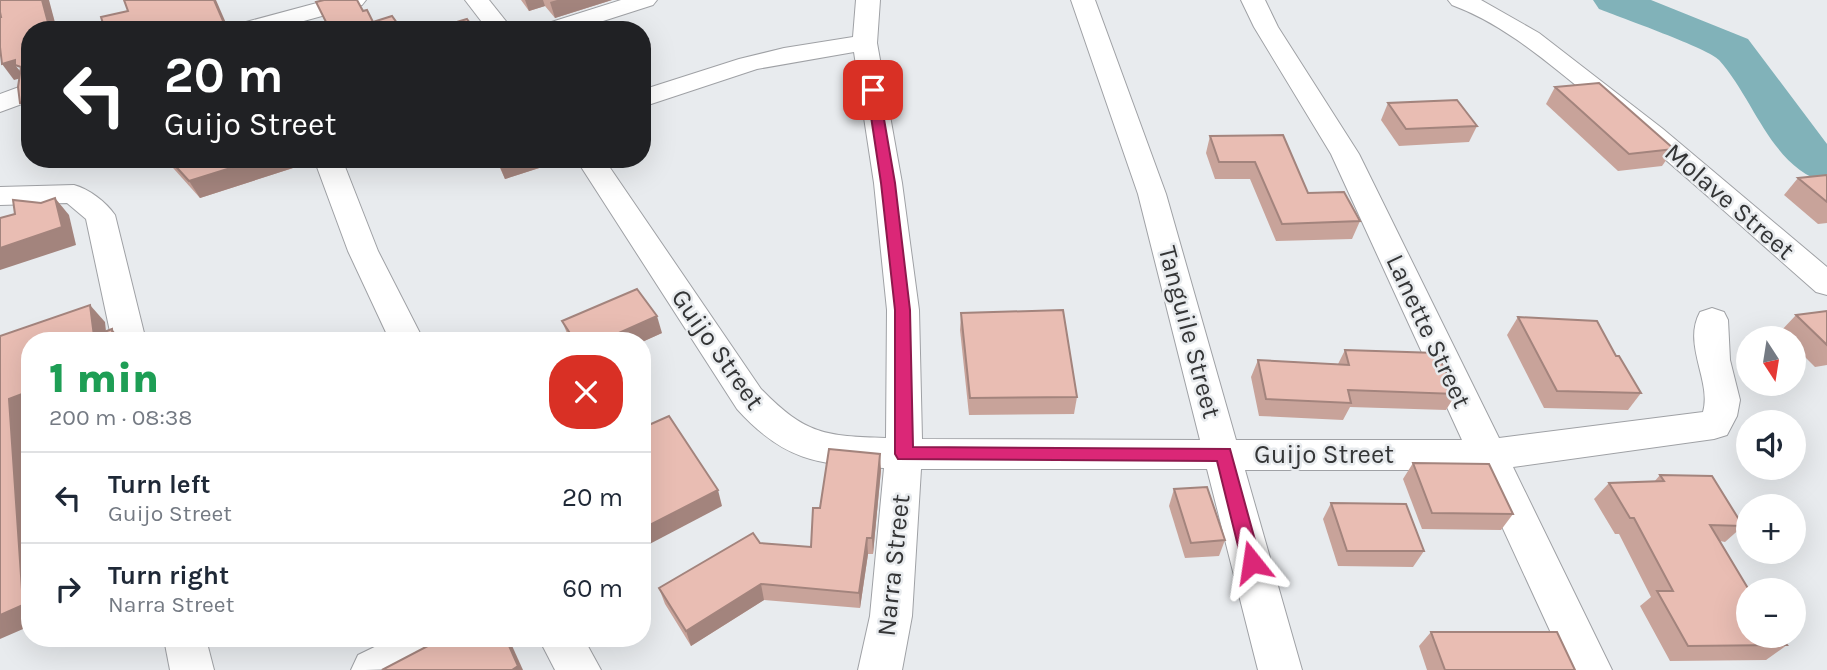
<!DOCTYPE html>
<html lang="en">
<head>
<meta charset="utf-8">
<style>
  body { margin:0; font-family:Karla,sans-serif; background:#f6f6f7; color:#1f2937; height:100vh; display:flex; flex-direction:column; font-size:26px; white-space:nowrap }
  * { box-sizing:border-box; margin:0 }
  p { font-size:23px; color:#747a83 }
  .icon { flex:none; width:38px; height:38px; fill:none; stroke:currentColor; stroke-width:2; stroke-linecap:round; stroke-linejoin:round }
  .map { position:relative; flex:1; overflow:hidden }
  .drawer { position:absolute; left:21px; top:332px; width:630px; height:315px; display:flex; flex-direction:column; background:#fff; border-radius:28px; box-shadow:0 7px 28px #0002 }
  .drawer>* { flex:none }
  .hud { position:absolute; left:21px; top:21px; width:630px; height:147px; border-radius:28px; box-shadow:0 7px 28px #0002; background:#202124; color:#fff; overflow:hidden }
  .needle { width:46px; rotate:168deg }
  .tools { position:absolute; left:1736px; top:326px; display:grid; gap:14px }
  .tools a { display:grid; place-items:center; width:70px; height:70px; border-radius:50%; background:#fff; box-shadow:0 7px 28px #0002; font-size:35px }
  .pin { position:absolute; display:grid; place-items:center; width:60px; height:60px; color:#fff; margin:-30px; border-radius:14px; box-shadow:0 4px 10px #0006 }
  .me { position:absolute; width:77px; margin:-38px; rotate:345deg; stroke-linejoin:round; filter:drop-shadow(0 0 5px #0008) }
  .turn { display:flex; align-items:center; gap:24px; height:147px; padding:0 28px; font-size:32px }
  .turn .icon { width:91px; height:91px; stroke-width:2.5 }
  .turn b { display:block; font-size:49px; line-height:60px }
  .round { display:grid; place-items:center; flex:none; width:74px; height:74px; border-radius:28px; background:#f6f6f7 }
  .overview { display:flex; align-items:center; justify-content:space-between; height:119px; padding:0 28px }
  h1 { font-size:42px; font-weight:800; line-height:52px; color:#1e9e55 }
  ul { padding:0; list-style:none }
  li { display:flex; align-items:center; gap:21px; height:91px; padding:0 28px; border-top:2px solid #e0e1e3 }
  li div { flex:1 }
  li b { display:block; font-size:26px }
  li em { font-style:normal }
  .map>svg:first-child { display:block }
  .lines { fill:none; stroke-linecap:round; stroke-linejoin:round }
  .river { fill:#81b2b9; fill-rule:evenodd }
  .minor-casing { stroke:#9fa1a5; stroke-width:2 }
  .minor { fill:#fff; fill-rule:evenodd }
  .wall { fill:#c8a39a }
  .shaded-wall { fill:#a3847d }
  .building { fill:#e9bdb3; stroke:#a3847d; stroke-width:2 }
  .route { fill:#db2777; stroke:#8e194d; stroke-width:2 }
  .labels { text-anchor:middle; stroke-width:5; stroke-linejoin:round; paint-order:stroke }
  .street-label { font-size:26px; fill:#343536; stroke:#e8ebee }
</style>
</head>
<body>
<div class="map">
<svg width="1827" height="670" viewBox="0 0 1827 670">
  <rect width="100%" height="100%" fill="#e8ebee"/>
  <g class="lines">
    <path class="river" d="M1593,0H1651L1748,39L1827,144V183C1771,168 1755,100 1719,60C1710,49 1619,17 1599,9Z"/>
    <g class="minor-casing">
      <g id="minor">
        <path d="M328,0H366L362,5L271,30H231L235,25Z"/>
        <path d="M465,0H489L513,30H488Z"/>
        <path d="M621,0H657L653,5L575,30H538L542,25Z"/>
        <path d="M856,0H880L877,43L902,183L919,310L922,439L1200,440L1138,194L1071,0H1095L1166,194L1236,440H1462L1331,154L1254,27L1241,0H1265L1278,27L1359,154L1499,438L1703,412C1712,381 1682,345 1700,312L1712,308L1724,312L1728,320L1730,360L1740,400L1737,416L1727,435L1714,439L1513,467L1612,670H1568L1476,470H1245L1302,670H1258L1207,469H921L912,616L902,670H858L870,616L884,468C817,465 783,460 737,409L576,159H604L761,389C806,435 825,436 886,438L887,310L874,183L854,52L757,69L642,107V90L739,59L784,48L853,37Z"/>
        <path d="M1448,0H1481L1539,33L1663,129L1827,267V295L1816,292C1742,227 1670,161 1593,99C1549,64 1506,25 1452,5Z"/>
        <path d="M30,83V101L0,112V94Z"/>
        <path d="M314,159H342L378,251L424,341H390L348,251Z"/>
        <path d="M74,185C89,189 106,202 115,215L146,341H112L86,219L67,203L0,205V187Z"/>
        <path d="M164,639H206L214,670H170Z"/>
        <path d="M391,639H455C438,670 387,670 351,670L358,655Z"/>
        <path d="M539,639H584L601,670H555Z"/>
      </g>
    </g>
    <use href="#minor" class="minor"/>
  </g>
  <g class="wall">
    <path d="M521,0H612L555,18L545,6L529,11Z"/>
    <path d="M1555,87L1674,149L1662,166L1618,171L1546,104Z"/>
    <path d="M1388,103L1477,126L1469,142L1399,146L1381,120Z"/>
    <path d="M1210,136L1308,193L1360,221L1352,239L1276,241L1250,179H1215L1206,153Z"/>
    <path d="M165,159H290L293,168L200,198Z"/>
    <path d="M496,159H560L561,161L505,179Z"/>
    <path d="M1827,175V223L1818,224L1784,195L1798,178Z"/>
    <path d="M1827,311V365L1815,367L1794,346V338H1786L1780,332L1796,315Z"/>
    <path d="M961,313L1077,397L1074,414L969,415L960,330Z"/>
    <path d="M1518,317L1616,356L1641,393L1628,410L1544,408L1507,335Z"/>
    <path d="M562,321L662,333L642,342L570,341Z"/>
    <path d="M1345,350L1456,394L1446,410L1350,407L1343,420L1259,416L1251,377L1258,360L1338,364Z"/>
    <path d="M1413,463L1513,514L1501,530L1422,529L1403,479Z"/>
    <path d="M881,470L873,554H868L860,608L764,600L691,646L665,604L659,588L760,543L811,547L820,508Z"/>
    <path d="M1660,475L1743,526L1725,542L1720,541L1749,590L1787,645L1766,660L1670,661L1640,606L1651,597L1619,534H1615L1594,499L1609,483L1654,482Z"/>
    <path d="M1174,489L1225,540L1219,556L1185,558L1169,506Z"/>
    <path d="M1331,503L1424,551L1413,567L1338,566L1323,519Z"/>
    <path d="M1431,632L1575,670H1427L1419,646Z"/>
  </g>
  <g class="shaded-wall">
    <path d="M42,0H49L57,30H50Z"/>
    <path d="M214,0H216L229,30H227Z"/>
    <path d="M525,0H543L545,6L529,11Z"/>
    <path d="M557,0H612L555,18L550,2Z"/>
    <path d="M0,47L15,60V65L25,77L14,80L2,64L6,63L0,55Z"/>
    <path d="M26,102L30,116L20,103Z"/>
    <path d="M259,159H290L293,168L200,198L189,181Z"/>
    <path d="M506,159H560L561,161L505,179L498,162Z"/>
    <path d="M55,198L69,215L76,245L0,270V248Z"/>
    <path d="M90,305L105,322L107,341L94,336Z"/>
    <path d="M657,316L662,333L642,342L601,341Z"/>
    <path d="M112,329L122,341H113Z"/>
    <path d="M30,391V414L26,416L30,461V626L0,639V615L9,399Z"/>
    <path d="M880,454L881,470L873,554L872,538Z"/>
    <path d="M718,490L722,506L642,548V529Z"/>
    <path d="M867,538L868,554L860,608L859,593Z"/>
    <path d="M761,584L764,600L691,646L686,631Z"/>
    <path d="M506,639H509L523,670H512Z"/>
  </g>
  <g class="building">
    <path d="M0,0H42L50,30H30V117L27,118L26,102L20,103L18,87L21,67L15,65V60L2,64L0,47V17H1L0,12Z"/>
    <path d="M124,0H214L227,30H105L101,17L128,11Z"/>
    <path d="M324,0H357L363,11L367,10L373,22L392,16L402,30H330L316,2Z"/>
    <path d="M467,19L475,30H430Z"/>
    <path d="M1599,83L1674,149L1629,154L1555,87Z"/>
    <path d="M1457,100L1477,126L1406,129L1388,103Z"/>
    <path d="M1283,135L1308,193L1344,192L1360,221L1282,224L1255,162H1219L1210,136Z"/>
    <path d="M169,159H259L189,181Z"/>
    <path d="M1827,175V202L1798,178Z"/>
    <path d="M55,198L62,227L0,248V218L15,214L13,200L41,203Z"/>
    <path d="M637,289L657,316L601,341H575L562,321Z"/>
    <path d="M90,305L94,336L112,329L113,341H30V391L9,399L23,605L0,615V336Z"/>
    <path d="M1063,310L1077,397L970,398L961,313Z"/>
    <path d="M1827,311V345L1796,315Z"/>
    <path d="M1518,317L1597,321L1616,356H1619L1641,393L1557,391Z"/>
    <path d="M1345,350L1437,353L1456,394L1348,390L1351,403L1266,399L1258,360L1349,365Z"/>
    <path d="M669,416L718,490L642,529V428Z"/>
    <path d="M829,449L880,454L872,538H867L859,593L761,584L686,631L659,588L753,533L760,543L811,547L813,508H820Z"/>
    <path d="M1413,463L1489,464L1513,514L1432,513Z"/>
    <path d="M1660,475L1712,476L1743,526L1710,525L1749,590L1748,635H1780L1787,645L1688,646L1657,591H1673L1634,518H1630L1609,483L1664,481Z"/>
    <path d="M1207,487L1225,540L1191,543L1174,489Z"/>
    <path d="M1331,503L1406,504L1424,551H1347Z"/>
    <path d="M1431,632H1557L1575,670H1445Z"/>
    <path d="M441,639H506L518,666L512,670H382Z"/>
  </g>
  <path class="route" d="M873,86L879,90L895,183L910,310L913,447L1230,449L1261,562L1259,568L1252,570L1245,568L1242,562L1217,461L898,459L895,454V310L881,183L867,90Z"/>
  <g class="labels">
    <g class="street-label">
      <text transform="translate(1730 201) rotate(41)" y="9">Molave Street</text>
      <text transform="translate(1429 331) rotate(65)" y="9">Lanette Street</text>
      <text transform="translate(1190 332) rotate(75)" y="9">Tanguile Street</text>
      <text transform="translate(718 349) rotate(55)" y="9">Guijo Street</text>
      <text x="1324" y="463">Guijo Street</text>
      <text transform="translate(893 565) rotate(-84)" y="9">Narra Street</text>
    </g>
  </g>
</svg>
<div class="tools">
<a><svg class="needle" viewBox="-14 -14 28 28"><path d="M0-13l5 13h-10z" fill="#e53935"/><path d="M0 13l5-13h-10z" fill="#747a83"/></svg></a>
<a><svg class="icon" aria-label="sound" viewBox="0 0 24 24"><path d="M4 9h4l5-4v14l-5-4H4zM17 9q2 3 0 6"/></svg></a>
<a>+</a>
<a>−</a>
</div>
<div class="pin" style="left:873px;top:90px;background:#d93025"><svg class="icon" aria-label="arrive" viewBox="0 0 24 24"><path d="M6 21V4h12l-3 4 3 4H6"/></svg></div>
<svg class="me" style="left:1252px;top:562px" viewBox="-20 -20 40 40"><path d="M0-17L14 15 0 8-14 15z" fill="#db2777" stroke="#fff" stroke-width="4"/></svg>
<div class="hud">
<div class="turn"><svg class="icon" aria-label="left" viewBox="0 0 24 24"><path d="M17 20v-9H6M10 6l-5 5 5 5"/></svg><div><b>20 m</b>Guijo Street</div></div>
</div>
<section class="drawer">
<div class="overview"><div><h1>1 min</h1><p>200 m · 08:38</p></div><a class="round" style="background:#d93025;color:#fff"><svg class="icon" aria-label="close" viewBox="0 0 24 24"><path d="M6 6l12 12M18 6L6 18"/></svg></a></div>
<ul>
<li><svg class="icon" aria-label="left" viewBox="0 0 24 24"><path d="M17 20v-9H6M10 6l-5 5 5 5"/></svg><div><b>Turn left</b><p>Guijo Street</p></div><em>20 m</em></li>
<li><svg class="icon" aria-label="right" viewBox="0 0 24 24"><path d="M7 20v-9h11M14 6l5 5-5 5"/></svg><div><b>Turn right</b><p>Narra Street</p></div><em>60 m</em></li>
</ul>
</section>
</div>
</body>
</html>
